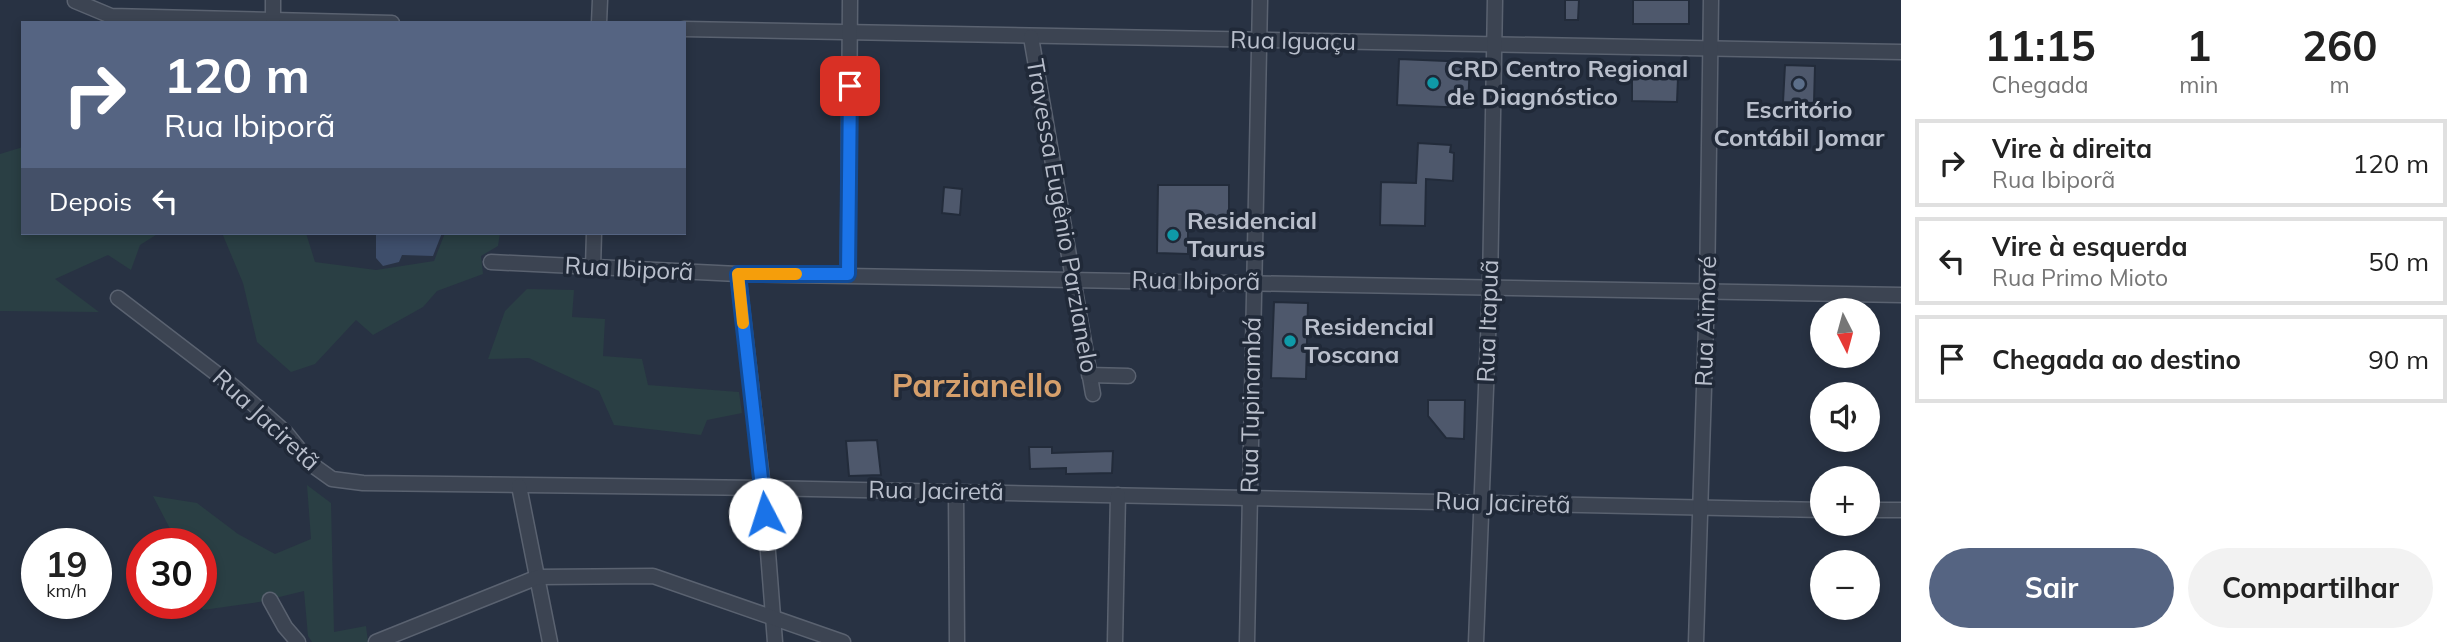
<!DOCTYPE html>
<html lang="pt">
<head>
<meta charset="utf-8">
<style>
  body { margin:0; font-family:Mulish,sans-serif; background:#f2f2f2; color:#222; height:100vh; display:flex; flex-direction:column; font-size:26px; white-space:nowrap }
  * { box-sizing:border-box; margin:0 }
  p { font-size:23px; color:#767676 }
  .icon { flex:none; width:38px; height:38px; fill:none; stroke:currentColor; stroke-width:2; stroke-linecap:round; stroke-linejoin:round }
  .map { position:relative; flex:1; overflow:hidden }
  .drawer { display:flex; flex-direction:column; background:#fff; width:560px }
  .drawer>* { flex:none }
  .banner { position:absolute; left:21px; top:21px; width:665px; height:214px; border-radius:0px; box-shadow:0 4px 10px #0003; background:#556482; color:#fff; overflow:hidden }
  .needle { width:46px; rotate:174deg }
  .fabs { position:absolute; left:1810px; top:298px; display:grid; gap:14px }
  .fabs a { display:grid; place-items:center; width:70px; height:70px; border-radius:50%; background:#fff; box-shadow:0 4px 10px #0003; font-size:35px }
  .speed { position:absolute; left:21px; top:528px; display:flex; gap:14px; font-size:35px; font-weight:700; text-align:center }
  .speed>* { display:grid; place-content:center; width:91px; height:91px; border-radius:50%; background:#fff; box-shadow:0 4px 10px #0003; line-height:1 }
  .speed small { font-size:18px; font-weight:400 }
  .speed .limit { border:10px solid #d22; background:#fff; color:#111 }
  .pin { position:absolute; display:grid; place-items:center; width:60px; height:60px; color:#fff; margin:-30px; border-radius:14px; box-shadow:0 4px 10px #0006 }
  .me { position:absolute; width:77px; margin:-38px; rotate:355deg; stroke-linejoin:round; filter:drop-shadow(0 0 5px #0008) }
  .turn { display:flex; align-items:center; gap:24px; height:147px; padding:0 28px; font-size:32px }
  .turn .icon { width:91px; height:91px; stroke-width:2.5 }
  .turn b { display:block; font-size:49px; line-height:60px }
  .then { display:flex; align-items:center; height:66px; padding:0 28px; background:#0003; gap:14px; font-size:26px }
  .eta { display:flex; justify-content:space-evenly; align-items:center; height:119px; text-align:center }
  .eta b { font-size:42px; font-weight:700; line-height:49px }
  .primary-button { display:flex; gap:14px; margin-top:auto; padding:14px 28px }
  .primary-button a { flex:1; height:80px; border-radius:42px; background:#556482; color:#fff; font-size:28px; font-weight:700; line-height:80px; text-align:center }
  .primary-button a+a { background:#f2f2f2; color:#222 }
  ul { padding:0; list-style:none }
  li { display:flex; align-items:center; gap:21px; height:88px; margin:0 14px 10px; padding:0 14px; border:4px solid #e0e0e0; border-radius:0px }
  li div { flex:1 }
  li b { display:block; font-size:26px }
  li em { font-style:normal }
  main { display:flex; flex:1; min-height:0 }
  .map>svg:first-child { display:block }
  .green { fill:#2a3f44 }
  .water { fill:#3e4e6b }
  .building { fill:#4e586c; stroke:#222b3a; stroke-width:2 }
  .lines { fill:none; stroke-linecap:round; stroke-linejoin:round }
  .street-casing { stroke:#5a6270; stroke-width:17 }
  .street { stroke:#3c4452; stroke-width:14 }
  .route-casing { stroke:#114b97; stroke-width:18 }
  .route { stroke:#1a73e8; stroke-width:12 }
  .slow { stroke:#f59e0b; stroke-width:12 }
  .culture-dot { fill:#0f9aa8; stroke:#202938; stroke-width:2.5 }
  .service-dot { fill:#5c6f8a; stroke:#202938; stroke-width:2.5 }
  .labels { text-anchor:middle; stroke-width:7; stroke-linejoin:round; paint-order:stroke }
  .street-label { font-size:24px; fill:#b9bfcc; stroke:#202938 }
  .poi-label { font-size:24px; font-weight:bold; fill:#b9bfcc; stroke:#202938; text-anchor:start }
  .district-label { font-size:32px; font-weight:bold; fill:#d59f6b; stroke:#202938 }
</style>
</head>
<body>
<main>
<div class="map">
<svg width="1901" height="642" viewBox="0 0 1901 642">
  <rect width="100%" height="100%" fill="#283243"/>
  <g class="green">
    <path d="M23,147V233H159L140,245L131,270L108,255L55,279L99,312L0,311V154Z"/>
    <path d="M222,233H306L315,262L376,270L434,261L445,233H500L498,246L481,256L483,274L437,291L423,307L373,335L356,320L315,364L291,372L257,342L243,283Z"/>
    <path d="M527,289L574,290L572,317L605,319L603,356L642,359L648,385L739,392L742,413L707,420L701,435L614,425L599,391L529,358L488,359L505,311Z"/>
    <path d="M307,485L331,503L334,632L366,626L368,642H312L308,636L304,591L259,602L203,610L200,604L201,544H178L153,496L197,503L238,534L275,554L311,539Z"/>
  </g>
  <path class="water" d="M376,233H442L433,256L402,255L399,262L383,266L376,258Z"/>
  <g class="building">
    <path d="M1565,0H1579L1578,20H1565Z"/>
    <rect x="1633" y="0" width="56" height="24"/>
    <path d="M1399,59L1470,62L1468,108L1397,105Z"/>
    <path d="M1785,65L1815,66L1814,103L1783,102Z"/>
    <path d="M1632,77L1678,78L1677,102L1632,101Z"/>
    <path d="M1418,143L1451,145L1450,152L1454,153L1453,181L1426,179L1425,226L1380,225L1381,182L1416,183Z"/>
    <path d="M1158,185H1229V217H1188V254L1157,253Z"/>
    <path d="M944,187L962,189L960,215L942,213Z"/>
    <path d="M1274,302L1308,303L1306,379L1271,378Z"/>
    <path d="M1428,400H1465L1464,439L1446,438L1428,416Z"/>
    <path d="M877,440L881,475L849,476L846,441Z"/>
    <path d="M1029,447H1052V453L1113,451L1112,473L1066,474V468L1030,469Z"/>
  </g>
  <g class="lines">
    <g class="street-casing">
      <g id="street">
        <path d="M75,1L111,16L392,23"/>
        <path d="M273,20V0"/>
        <path d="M599,23L600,0"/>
        <path d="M684,29L1901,52"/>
        <path d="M1031,37L1093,394"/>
        <path d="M491,262L738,274L1901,295"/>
        <path d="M593,268L594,233"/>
        <path d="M738,274L763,488L775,642"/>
        <path d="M848,274L850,0"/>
        <path d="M118,298L234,387L286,433L311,464L332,479L363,483L763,488L1822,510"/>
        <path d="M1089,375L1128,376"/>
        <path d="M519,486L550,642"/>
        <path d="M956,492L957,642"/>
        <path d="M1867,510H1901"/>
        <path d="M270,600L285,627L298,642"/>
        <path d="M376,642L538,577L653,576L843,642"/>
        <path d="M1115,642L1118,495"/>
        <path d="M1247,642L1260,0"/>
        <path d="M1476,642L1490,287L1495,0"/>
        <path d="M1696,642L1707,293L1711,0"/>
      </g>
    </g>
    <use href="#street" class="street"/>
  </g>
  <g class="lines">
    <g class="route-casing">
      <path id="route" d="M765,514L738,274H848L850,86"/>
    </g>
    <use href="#route" class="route"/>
    <path class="slow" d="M743,323L738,274H796"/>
  </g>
  <g class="culture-dot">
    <circle cx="1433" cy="83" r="7"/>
    <circle cx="1173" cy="235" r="7"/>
    <circle cx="1290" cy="341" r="7"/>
  </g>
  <circle class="service-dot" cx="1799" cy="84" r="7"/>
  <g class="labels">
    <g class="street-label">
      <text transform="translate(1293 41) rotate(1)" y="8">Rua Iguaçu</text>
      <text transform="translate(1062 216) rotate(80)" y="8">Travessa Eugênio Parzianelo</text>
      <text transform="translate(629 269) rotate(3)" y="8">Rua Ibiporã</text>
      <text transform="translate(1196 281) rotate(1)" y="8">Rua Ibiporã</text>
      <text transform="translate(1488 321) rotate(-88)" y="8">Rua Itapuã</text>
      <text transform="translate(1706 321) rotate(-88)" y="8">Rua Aimoré</text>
      <text transform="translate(1251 405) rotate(-89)" y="8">Rua Tupinambá</text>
      <text transform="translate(266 420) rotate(43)" y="8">Rua Jaciretã</text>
      <text transform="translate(936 491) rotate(1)" y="8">Rua Jaciretã</text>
      <text transform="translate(1503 503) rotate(2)" y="8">Rua Jaciretã</text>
    </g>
    <g class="poi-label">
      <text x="1447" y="77">CRD Centro Regional<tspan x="1447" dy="28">de Diagnóstico</tspan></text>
      <text x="1799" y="118" text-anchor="middle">Escritório<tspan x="1799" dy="28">Contábil Jomar</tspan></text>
      <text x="1187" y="229">Residencial<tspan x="1187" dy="28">Taurus</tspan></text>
      <text x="1304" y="335">Residencial<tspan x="1304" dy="28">Toscana</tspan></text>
    </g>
    <g class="district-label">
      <text x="977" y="397">Parzianello</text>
    </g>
  </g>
</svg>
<div class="fabs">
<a><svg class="needle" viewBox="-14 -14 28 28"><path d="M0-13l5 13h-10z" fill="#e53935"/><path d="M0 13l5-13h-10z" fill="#767676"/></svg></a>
<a><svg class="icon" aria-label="sound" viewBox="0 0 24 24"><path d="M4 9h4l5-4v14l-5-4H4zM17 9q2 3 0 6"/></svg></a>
<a>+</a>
<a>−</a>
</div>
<div class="speed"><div>19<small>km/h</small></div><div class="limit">30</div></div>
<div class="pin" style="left:850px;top:86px;background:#d93025"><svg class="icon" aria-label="arrive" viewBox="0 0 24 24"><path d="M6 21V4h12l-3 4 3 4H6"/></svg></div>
<svg class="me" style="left:765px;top:514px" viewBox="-20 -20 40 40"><circle r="19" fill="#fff"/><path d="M0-13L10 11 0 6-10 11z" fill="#1a73e8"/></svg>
<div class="banner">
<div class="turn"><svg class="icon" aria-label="right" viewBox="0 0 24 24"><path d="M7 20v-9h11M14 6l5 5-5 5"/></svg><div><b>120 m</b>Rua Ibiporã</div></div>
<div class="then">Depois<svg class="icon" aria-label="left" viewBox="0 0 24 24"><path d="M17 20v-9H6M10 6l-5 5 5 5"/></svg></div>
</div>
</div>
<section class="drawer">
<div class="eta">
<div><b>11:15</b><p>Chegada</p></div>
<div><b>1</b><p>min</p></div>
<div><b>260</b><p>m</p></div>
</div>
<ul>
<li><svg class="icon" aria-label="right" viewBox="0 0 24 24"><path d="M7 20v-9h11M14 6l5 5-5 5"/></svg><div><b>Vire à direita</b><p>Rua Ibiporã</p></div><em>120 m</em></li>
<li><svg class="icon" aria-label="left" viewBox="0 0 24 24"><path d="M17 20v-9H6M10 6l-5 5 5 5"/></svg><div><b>Vire à esquerda</b><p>Rua Primo Mioto</p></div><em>50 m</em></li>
<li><svg class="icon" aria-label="arrive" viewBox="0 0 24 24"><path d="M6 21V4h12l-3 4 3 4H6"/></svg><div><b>Chegada ao destino</b></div><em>90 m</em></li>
</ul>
<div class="primary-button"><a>Sair</a><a>Compartilhar</a></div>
</section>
</main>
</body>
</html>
